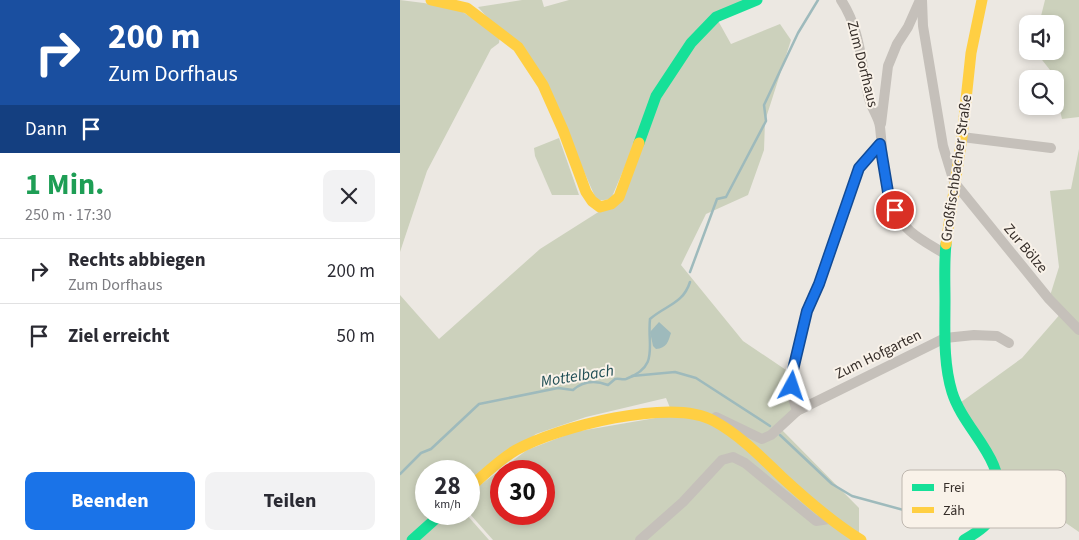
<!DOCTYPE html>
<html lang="de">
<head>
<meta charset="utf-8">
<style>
  body { margin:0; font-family:"Source Sans 3",sans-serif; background:#f2f2f3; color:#2b2b33; height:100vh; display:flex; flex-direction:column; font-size:19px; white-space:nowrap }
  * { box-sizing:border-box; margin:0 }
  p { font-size:16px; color:#7c7c81 }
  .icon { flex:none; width:28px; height:28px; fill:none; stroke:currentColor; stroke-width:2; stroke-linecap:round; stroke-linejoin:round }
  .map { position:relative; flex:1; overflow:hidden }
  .sheet { display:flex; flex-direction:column; background:#fff; width:400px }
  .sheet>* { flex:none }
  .banner { background:#1a4fa0; color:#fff; overflow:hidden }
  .tools { position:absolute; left:619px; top:15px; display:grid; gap:10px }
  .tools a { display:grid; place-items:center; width:45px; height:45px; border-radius:10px; background:#fff; box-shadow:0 2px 8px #0003; font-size:25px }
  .speed { position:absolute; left:15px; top:460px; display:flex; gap:10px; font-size:25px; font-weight:700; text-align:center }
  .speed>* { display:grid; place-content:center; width:65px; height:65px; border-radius:50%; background:#fff; box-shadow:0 2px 8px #0003; line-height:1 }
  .speed small { font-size:12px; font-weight:400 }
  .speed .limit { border:8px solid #d22; background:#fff; color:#111 }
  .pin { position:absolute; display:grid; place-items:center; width:42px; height:42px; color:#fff; margin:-21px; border:2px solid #fff; border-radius:50%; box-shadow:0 1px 5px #0007 }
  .me { position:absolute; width:55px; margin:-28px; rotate:5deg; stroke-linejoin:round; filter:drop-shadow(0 0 4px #0008) }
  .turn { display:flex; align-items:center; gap:18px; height:105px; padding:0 25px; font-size:22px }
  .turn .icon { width:65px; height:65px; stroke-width:2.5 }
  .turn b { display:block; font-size:35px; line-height:42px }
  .then { display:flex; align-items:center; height:48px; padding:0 25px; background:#0003; gap:10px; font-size:19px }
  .round { display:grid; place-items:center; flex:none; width:52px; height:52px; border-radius:10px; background:#f2f2f3 }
  .headline { display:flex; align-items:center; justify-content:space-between; height:85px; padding:0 25px }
  h1 { font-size:30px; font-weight:700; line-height:38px; color:#1e9e55 }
  .cta { display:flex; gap:10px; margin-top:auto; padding:10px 25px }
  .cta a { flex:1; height:58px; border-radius:10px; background:#1a73e8; color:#fff; font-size:20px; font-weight:700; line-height:58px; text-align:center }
  .cta a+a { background:#f2f2f3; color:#2b2b33 }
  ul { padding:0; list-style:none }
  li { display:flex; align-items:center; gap:15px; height:65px; padding:0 25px; border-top:1px solid #e1e1e2 }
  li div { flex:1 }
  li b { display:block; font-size:19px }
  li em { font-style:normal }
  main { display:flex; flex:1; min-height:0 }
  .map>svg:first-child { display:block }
  .green { fill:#ccd1bc; fill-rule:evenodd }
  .water { fill:#9ebabc }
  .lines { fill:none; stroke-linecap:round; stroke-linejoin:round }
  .stream { stroke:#9ebabc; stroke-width:2.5 }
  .street { stroke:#c5c0ba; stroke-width:10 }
  .fast { stroke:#16e098; stroke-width:11 }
  .slow { stroke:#ffcf43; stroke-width:11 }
  .route-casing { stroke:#114b97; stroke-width:12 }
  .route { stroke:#1a73e8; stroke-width:9 }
  .labels { text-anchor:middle; stroke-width:4; stroke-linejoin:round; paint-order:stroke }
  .street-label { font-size:15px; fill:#362e29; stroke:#f9f2e9 }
  .water-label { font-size:16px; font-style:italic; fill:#204e55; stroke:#f9f2e9 }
  .key { fill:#f9f2e9; stroke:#beb7af; stroke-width:1 }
  .key-label { font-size:14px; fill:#362e29 }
</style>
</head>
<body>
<main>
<section class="sheet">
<div class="banner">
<div class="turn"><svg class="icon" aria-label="right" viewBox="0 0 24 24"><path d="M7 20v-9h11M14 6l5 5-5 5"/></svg><div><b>200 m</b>Zum Dorfhaus</div></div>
<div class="then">Dann<svg class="icon" aria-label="arrive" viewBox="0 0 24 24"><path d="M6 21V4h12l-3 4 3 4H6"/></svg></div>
</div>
<div class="headline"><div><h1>1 Min.</h1><p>250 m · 17:30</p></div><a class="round"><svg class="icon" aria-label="close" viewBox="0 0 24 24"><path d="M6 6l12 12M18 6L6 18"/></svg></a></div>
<ul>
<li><svg class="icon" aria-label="right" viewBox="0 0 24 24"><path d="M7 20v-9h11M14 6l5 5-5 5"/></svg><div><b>Rechts abbiegen</b><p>Zum Dorfhaus</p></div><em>200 m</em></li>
<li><svg class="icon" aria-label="arrive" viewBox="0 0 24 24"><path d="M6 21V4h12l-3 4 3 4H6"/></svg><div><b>Ziel erreicht</b></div><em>50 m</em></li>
</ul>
<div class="cta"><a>Beenden</a><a>Teilen</a></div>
</section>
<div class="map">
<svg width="679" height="540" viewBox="0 0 679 540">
  <rect width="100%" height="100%" fill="#ece8e2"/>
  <g class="green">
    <path d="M0,0L55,7L100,36L99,43L91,49L27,171L0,252Z"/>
    <path d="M122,0H142L144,7L169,0H350L311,17L247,115L211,199L197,201L145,84L78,7Z"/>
    <path d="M645,0H679V117L662,119L655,90V79H652L650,70L635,51H655V24H639Z"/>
    <path d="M316,17L331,44L380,24L391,40L365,121L364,150L348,195L306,214L281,265L343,341L392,374L397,411L380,428L459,508V540H93L69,513L76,488L127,450L174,432L273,415L266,398L186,417L136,434L69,484V471H26V514H36L6,540H0V295L39,339L140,249L211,204L256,96ZM101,471H144V514H101Z"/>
    <path d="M159,138L179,195H152L135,156L134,148Z"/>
    <path d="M679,149V532L660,519L597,504L600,487L557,405L622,358L662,312L649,299L659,267L650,191L671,189Z"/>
    <path d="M48,514H66L89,540H20Z"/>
  </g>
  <path class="water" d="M259,322L271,333C268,342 267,348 256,349L253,346L250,332Z"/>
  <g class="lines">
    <g class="stream">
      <path d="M290,272L317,199L326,197L366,121L364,105L398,33L418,0"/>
      <path d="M232,376L275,372L296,378L370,426"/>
      <path d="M380,435L432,484L452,496L533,518"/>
      <path d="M0,474L21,453L31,449L79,404L158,388L173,390C183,381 195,380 208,385L215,379C219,378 222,380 226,379C260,366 247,347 250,319C266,305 283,304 290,282"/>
    </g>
    <g class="street">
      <path d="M441,0C461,30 461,65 469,98C471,108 479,117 480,127C484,161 482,206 510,231C520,240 534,247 545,254"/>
      <path d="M522,0L523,26L543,146L554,182L649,299L679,330"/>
      <path d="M481,124L488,66L497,44L508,27L520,0"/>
      <path d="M562,137L651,148"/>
      <path d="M397,411L545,338L574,335L597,336L609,343"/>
      <path d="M316,417L362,439L371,435L397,411L393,398L392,374L407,311L419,284L459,168L480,144"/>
      <path d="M240,540L283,502L322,460L333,457L345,463L416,521L429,519"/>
    </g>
    <g class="fast">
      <path d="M239,143L256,96L291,43L316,17L357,0"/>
      <path d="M546,244C544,262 545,282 545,301C545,331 543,362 552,392C564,431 607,459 597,501C591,524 583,529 564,540"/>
      <path d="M12,540L41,514"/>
    </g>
    <g class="slow">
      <path d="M31,0L67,8L118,47L143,85L163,130L186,192L192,201L200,207L211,204L219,197L239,143"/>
      <path d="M546,244L562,137L571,53L582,0"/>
      <path d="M69,488C84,475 99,460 116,450C157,427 272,397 314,421C340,435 362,458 384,479C408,501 433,523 461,540"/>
    </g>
  </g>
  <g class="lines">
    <g class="route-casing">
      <path id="route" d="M392,386V374L407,311L419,284L459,168L480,144L488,192L495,210"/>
    </g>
    <use href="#route" class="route"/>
  </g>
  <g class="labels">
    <g class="street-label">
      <text transform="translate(463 64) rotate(76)" y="5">Zum Dorfhaus</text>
      <text transform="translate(556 168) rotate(-82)" y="5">Großfischbacher Straße</text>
      <text transform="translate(626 248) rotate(50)" y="5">Zur Bölze</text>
      <text transform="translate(478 354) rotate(-26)" y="5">Zum Hofgarten</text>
    </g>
    <g class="water-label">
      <text transform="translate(177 375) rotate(-9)" y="6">Mottelbach</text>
    </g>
  </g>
  <rect x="502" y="470" width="164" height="58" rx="8" class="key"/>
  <rect x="512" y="484" width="22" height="7" fill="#16e098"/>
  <rect x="512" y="507" width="22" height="6" fill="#ffcf43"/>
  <g class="key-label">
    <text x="543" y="492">Frei</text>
    <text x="543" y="515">Zäh</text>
  </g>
</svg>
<div class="tools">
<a><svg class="icon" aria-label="sound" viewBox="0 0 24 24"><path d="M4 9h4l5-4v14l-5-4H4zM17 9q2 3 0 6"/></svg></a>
<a><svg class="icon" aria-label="search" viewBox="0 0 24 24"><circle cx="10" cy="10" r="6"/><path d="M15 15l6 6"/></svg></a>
</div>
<div class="speed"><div>28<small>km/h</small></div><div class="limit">30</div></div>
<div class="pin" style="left:495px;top:210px;background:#d93025"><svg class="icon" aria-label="arrive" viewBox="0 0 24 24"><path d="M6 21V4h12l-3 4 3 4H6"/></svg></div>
<svg class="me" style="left:392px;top:386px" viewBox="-20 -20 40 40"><path d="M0-17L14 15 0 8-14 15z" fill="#1a73e8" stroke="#fff" stroke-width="4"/></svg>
</div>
</main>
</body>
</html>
